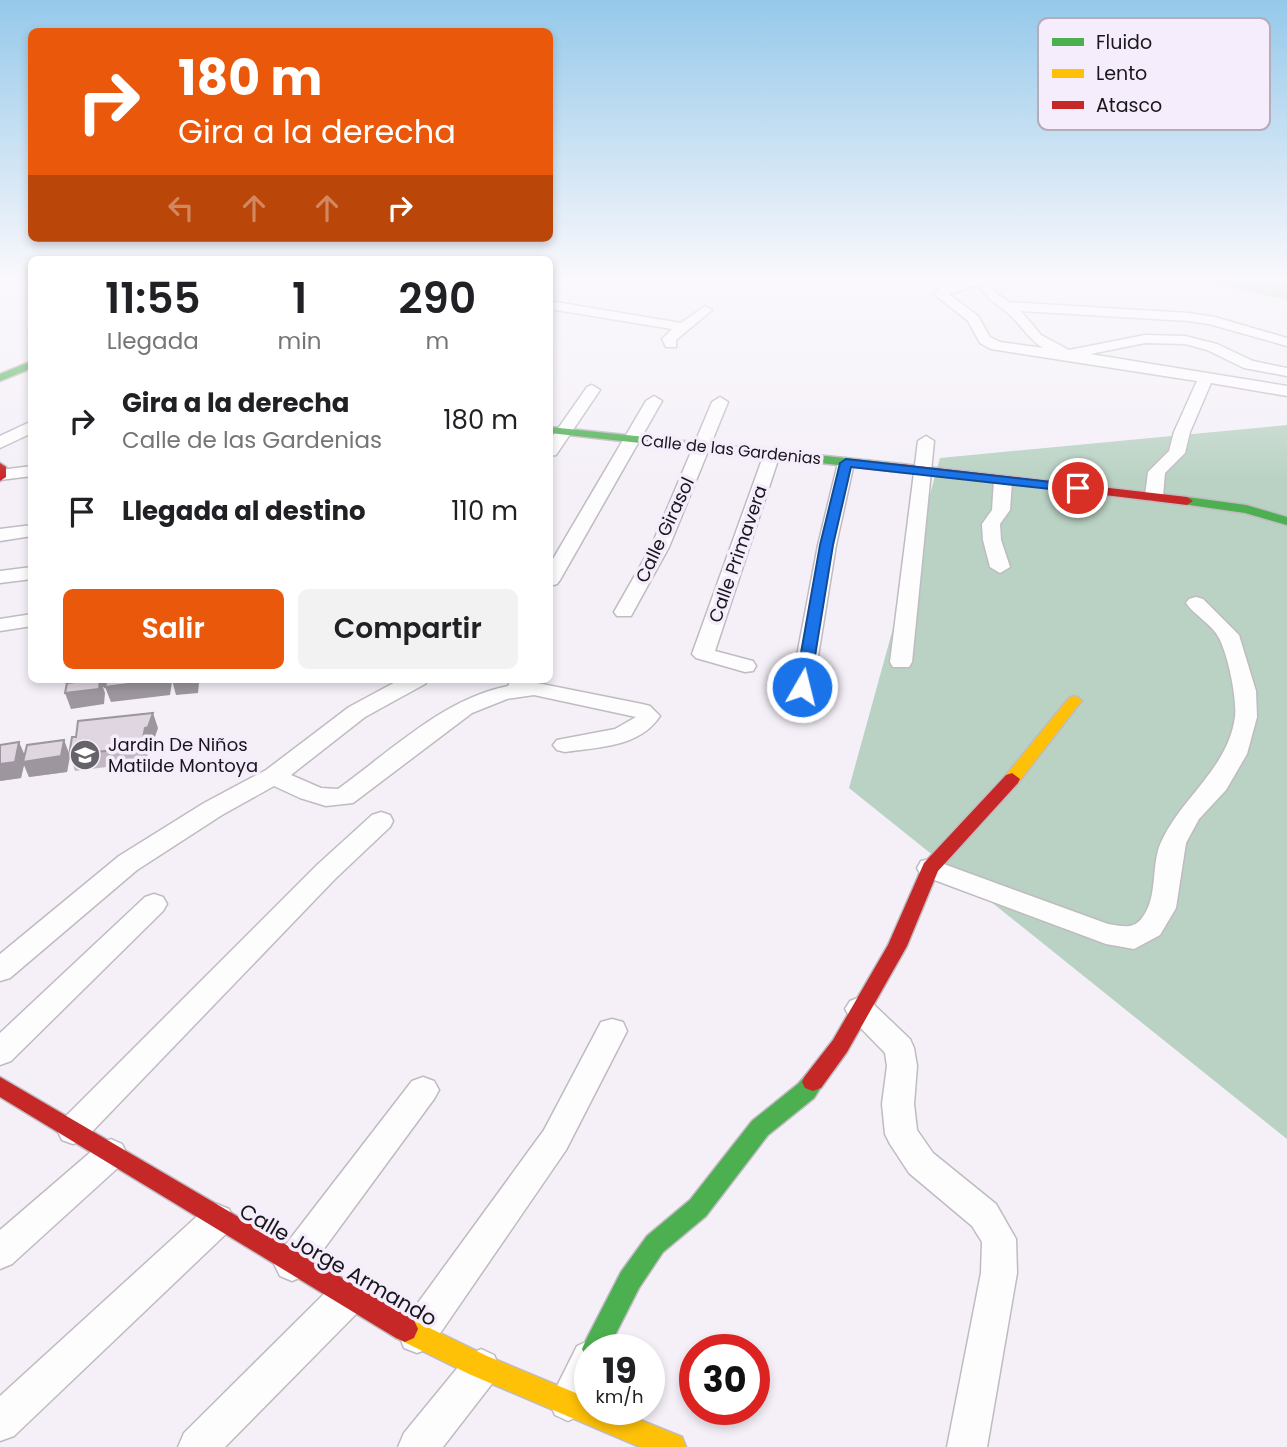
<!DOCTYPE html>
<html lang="es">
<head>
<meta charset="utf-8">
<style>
  body { margin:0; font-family:Poppins,sans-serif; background:#f2f2f2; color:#202124; height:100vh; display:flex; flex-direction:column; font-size:26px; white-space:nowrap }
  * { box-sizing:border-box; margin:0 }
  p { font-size:23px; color:#757577 }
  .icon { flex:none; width:38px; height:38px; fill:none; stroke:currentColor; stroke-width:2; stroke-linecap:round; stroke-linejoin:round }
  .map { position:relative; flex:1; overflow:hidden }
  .details { position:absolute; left:28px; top:256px; width:525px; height:427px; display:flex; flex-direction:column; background:#fff; border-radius:10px; box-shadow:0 4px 10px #0003 }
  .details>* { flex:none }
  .top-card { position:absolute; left:28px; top:28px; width:525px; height:214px; border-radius:10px; box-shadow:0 4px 10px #0003; background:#ea580c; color:#fff; overflow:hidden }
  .speed { position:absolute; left:574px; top:1334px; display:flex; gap:14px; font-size:35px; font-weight:700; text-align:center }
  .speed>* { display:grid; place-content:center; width:91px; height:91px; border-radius:50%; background:#fff; box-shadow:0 4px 10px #0003; line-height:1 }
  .speed small { font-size:18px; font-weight:400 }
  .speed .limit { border:10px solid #d22; background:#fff; color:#111 }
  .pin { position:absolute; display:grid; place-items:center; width:60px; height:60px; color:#fff; margin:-30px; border:4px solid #fff; border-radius:50%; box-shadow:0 2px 7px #0007 }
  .me { position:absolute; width:77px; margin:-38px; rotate:8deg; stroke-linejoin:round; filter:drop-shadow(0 0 5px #0008) }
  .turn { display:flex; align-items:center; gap:24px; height:147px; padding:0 35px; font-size:32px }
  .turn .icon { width:91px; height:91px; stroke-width:2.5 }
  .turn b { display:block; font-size:49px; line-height:60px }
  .lanes { display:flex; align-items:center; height:66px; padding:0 35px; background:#0003; justify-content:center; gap:35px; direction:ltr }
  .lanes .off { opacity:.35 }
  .eta { display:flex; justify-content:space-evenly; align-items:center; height:119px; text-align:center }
  .eta b { font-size:42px; font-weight:600; line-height:49px }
  .action { display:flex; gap:14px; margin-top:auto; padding:14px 35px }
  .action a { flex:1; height:80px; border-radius:10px; background:#ea580c; color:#fff; font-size:28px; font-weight:600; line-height:80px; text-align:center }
  .action a+a { background:#f2f2f2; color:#202124 }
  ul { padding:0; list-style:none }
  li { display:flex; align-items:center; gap:21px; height:91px; padding:0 35px }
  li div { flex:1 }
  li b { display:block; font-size:26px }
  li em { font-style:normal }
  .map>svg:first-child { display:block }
  .forest { fill:#b9d2c3 }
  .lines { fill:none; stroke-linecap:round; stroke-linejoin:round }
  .street-casing { stroke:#bfbbc1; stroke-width:3 }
  .fast-casing { stroke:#bfbbc1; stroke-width:3 }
  .slow-casing { stroke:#bfbbc1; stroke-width:3 }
  .jam-casing { stroke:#bfbbc1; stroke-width:3 }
  .street { fill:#fefdfe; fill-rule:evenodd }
  .fast { fill:#4caf50; fill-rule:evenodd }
  .slow { fill:#ffc107; fill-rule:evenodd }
  .jam { fill:#c62828; fill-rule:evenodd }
  .wall { fill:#c1b8c2 }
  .shaded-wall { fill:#9d969e }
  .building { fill:#e0d6e1; stroke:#9d969e; stroke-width:2 }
  .route { fill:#1a73e8; stroke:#114b97; stroke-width:2 }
  .labels { text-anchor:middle; stroke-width:7; stroke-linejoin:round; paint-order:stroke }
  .far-street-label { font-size:16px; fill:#19161c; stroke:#f6edfc }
  .street-label { font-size:18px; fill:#19161c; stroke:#f6edfc }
  .poi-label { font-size:18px; fill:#19161c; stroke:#f6edfc; text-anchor:start }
  .near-street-label { font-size:21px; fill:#19161c; stroke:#f6edfc }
  .key { fill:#f6edfc; stroke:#b4acb9; stroke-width:2 }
  .key-label { font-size:19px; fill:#19161c }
</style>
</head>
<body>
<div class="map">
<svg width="1287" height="1447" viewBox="0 0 1287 1447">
  <rect width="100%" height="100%" fill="#f5f0f8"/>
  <g class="forest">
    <path d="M1184,278H1287V300Z"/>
    <path d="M1287,425V1139L849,788L940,458Z"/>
  </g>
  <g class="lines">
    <g class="street-casing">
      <g id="street">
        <path d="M975,278H989L995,292L1009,302L1188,313L1215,317L1287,338V346L1209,324L1188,321L1021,311L1041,335L1069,350L1145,335L1185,336L1217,344L1253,361L1287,368V376L1244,368L1207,350L1185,344L1145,343L1090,354L1287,386V396L1211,383L1190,432L1185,453L1165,473L1163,496L1154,501L1148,500L1145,496L1148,472L1169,451L1174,432L1197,381L991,349L980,343L968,321L934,294L941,286ZM979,285C988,301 1003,307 1015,320C1025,331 1030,340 1043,348L1000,342L990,337L978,316L949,294Z"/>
        <path d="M550,301L681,323L705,306L712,310L676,340V347H666L662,339L672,329L550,309Z"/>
        <path d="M592,385L600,390L556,455L550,456V440L587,387Z"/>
        <path d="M654,396L662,401L560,580L557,584L550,586V564L646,401Z"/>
        <path d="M720,397L728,402L669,547L631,616H617L614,612L651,547L712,402Z"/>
        <path d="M32,421V433L0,448V436Z"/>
        <path d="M926,436L934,441L912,662L909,667H893L890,662L918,441Z"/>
        <path d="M772,449L780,454L715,651L753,661L756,666L753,671L745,672L696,658L692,654L764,454Z"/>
        <path d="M846,458L854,463L836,545L813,687L810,692H794L791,687L818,545L838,463Z"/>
        <path d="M32,466V476L0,480V470Z"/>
        <path d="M1003,476L1012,481L1010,510L1000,524L1001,540L1010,567L1000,573L990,567L983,540L982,524L992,510L994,481Z"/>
        <path d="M32,525V536L0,541V529Z"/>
        <path d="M32,567V579L0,583V571Z"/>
        <path d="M1196,597L1203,599L1239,635L1256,691L1257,717L1247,754L1226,790L1199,819L1186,843L1176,908L1160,935L1134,949L1106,944L921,875L917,868L921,861L930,859L1108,924C1122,926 1133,930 1142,918C1159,896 1150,864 1162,840C1183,796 1228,768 1235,717C1237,698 1228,655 1219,638C1212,624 1195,616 1186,603L1189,599Z"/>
        <path d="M32,614V626L0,631V619Z"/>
        <path d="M401,679H428L425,684L365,717L291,775L321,788L338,789C391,751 443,699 508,686L511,680L517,679L642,704L650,706L660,716C640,747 599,747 565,752L557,750L553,745L557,740L615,729L636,717L534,695L507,699L472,713L353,803L326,806L300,798L274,786L222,815L137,870L10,978L0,981V954L119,856L204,803L266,770L349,707Z"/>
        <path d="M381,812L390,815L393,821L390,827L335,879L84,1140L73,1144L62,1140L57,1130L62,1120L317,865L372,815Z"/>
        <path d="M154,894L163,897L167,904L163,911L11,1061L0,1065V1033L145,897Z"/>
        <path d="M860,997L870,1001L910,1039L914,1048L917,1066L914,1104L917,1130L933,1153L996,1204L1016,1239L1017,1273L987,1447H947L981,1273L982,1242L972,1226L909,1173L890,1144L885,1134L882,1104L887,1066L885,1053L850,1017L845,1009L850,1001Z"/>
        <path d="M612,1019L623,1022L627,1031L566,1150L430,1348L417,1353L404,1348L399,1335L404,1322L544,1130L601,1022Z"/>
        <path d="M423,1077L434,1081L439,1090L434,1099L304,1276L292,1281L280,1276L274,1264L280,1252L412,1081Z"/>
        <path d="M111,1139L122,1144L127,1154L122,1164L12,1264L0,1269V1230L100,1144Z"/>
        <path d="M217,1204L229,1209L234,1220L229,1231L14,1436L0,1441V1396L205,1209Z"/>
        <path d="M347,1279L360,1284L365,1297L360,1310L225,1447H178L184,1433L334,1284Z"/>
        <path d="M590,1340L603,1346L605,1349H590V1399L581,1415L568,1421L555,1415L549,1402L577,1346Z"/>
        <path d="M481,1349L494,1355L500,1368L494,1381L443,1447H398L404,1433L468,1355Z"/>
      </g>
    </g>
    <g class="fast-casing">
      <g id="fast">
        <path d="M32,361V368L0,381V374Z"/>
        <path d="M550,427L901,464L907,468L901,472L550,433Z"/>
        <path d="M1187,497L1246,505L1287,517V525L1245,513L1183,504L1181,501Z"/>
        <path d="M813,1073L821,1076L824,1082L814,1098L768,1135L706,1216L663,1252L639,1288L608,1349H590V1360L586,1358L582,1349L586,1340L621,1272L647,1236L690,1200L752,1121L798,1084L805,1076Z"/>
      </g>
    </g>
    <g class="slow-casing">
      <g id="slow">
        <path d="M1074,696L1079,698L1082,701L1079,704L1018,783H1006L1004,779L1006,775L1069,698Z"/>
        <path d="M405,1316L487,1356L590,1399V1409H613L682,1437L686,1447H640L469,1374L396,1338L392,1329L396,1320Z"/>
      </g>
    </g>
    <g class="jam-casing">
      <g id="jam">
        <path d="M0,463L6,467V477L0,481Z"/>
        <path d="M901,464L1187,497L1193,501L1187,505L897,470V466Z"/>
        <path d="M1012,773L1020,779L1018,783L938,871L907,946L847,1052L821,1088L813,1091L805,1088L802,1082L805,1076L833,1040L888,945L924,863L1006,775Z"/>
        <path d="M0,1077L414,1320L418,1329L414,1338L405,1342L396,1338L0,1097Z"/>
      </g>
    </g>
    <use href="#street" class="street"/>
    <use href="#fast" class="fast"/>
    <use href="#slow" class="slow"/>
    <use href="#jam" class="jam"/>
  </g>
  <path class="wall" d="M158,728L153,742L150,743L146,762L75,771L70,756L67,772L29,777L24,765L21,778L0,781L25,755L64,740L69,755Z"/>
  <g class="shaded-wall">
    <path d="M64,679H171L172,682L170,695L111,702L105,687H103L105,693L104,704L71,709L65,693L69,692Z"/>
    <path d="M183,679H198L199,683L198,693L176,695L172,680Z"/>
    <path d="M153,713L158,728L153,742L150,743L146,762L141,747L145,728Z"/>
    <path d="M64,740L70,756L67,772L29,777L24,765L21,778L0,781V764L19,742L26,758Z"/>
  </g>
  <g class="building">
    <path d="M100,679L99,689L65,693L67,683Z"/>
    <path d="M107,679H166L105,687Z"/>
    <path d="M153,713L148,727L145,728L141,747L69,755L72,737H76L78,721Z"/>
    <path d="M64,740L61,756L23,762L27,745Z"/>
    <path d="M19,742L15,762L0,764V745Z"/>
  </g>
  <linearGradient id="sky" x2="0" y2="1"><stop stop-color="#95c9ea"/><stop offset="0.58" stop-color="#faf8fc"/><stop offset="1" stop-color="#faf8fc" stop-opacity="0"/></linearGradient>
  <rect width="1287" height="480" fill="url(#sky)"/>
  <path class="route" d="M846,459L1078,485L1084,488L1078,492L851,467L833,545L810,687L802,692L795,687L820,545L840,463Z"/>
  <defs>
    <g id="school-disc" transform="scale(1.575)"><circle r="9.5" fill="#666269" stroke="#f6edfc"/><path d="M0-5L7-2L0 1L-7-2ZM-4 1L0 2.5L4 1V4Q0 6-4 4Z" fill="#fff"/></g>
  </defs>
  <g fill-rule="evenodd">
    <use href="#school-disc" x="85" y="755"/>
  </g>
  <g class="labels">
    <g class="far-street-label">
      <text transform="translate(731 449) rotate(6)" y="6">Calle de las Gardenias</text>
    </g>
    <g class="street-label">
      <text transform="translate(665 530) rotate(-65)" y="6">Calle Girasol</text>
      <text transform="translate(738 554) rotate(-71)" y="6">Calle Primavera</text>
    </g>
    <g class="poi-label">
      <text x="108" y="751">Jardin De Niños<tspan x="108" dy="21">Matilde Montoya</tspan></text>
    </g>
    <g class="near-street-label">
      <text transform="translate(338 1265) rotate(30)" y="7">Calle Jorge Armando</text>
    </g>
  </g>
  <rect x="1038" y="18" width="232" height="112" rx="10" class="key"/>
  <rect x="1052" y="38" width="32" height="8" fill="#4caf50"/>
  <rect x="1052" y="69" width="32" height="9" fill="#ffc107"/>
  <rect x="1052" y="101" width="32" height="8" fill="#c62828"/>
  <g class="key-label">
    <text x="1096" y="49">Fluido</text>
    <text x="1096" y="80">Lento</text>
    <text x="1096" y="112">Atasco</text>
  </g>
</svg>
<div class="speed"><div>19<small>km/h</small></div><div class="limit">30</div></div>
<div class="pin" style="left:1078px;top:488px;background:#d93025"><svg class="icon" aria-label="arrive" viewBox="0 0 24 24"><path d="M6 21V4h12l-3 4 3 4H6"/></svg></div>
<svg class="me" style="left:802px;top:687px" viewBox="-20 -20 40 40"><circle r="17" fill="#1a73e8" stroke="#fff" stroke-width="3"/><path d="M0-11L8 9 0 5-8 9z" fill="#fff"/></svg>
<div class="top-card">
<div class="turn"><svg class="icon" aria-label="right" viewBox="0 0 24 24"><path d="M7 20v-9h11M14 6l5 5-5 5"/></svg><div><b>180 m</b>Gira a la derecha</div></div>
<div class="lanes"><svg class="icon off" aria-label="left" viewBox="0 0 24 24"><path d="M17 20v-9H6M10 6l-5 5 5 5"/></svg><svg class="icon off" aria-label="ahead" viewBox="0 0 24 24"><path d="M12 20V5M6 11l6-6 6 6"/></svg><svg class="icon off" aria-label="ahead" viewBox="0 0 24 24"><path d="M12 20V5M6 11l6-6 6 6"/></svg><svg class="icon" aria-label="right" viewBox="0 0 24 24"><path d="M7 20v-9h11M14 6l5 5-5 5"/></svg></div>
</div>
<section class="details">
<div class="eta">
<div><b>11:55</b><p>Llegada</p></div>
<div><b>1</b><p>min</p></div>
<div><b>290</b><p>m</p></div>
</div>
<ul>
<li><svg class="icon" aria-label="right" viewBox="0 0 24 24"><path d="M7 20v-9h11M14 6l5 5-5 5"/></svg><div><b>Gira a la derecha</b><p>Calle de las Gardenias</p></div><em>180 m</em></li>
<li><svg class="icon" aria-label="arrive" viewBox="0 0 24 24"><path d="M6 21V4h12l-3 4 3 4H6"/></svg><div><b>Llegada al destino</b></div><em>110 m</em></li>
</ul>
<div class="action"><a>Salir</a><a>Compartir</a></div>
</section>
</div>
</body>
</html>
